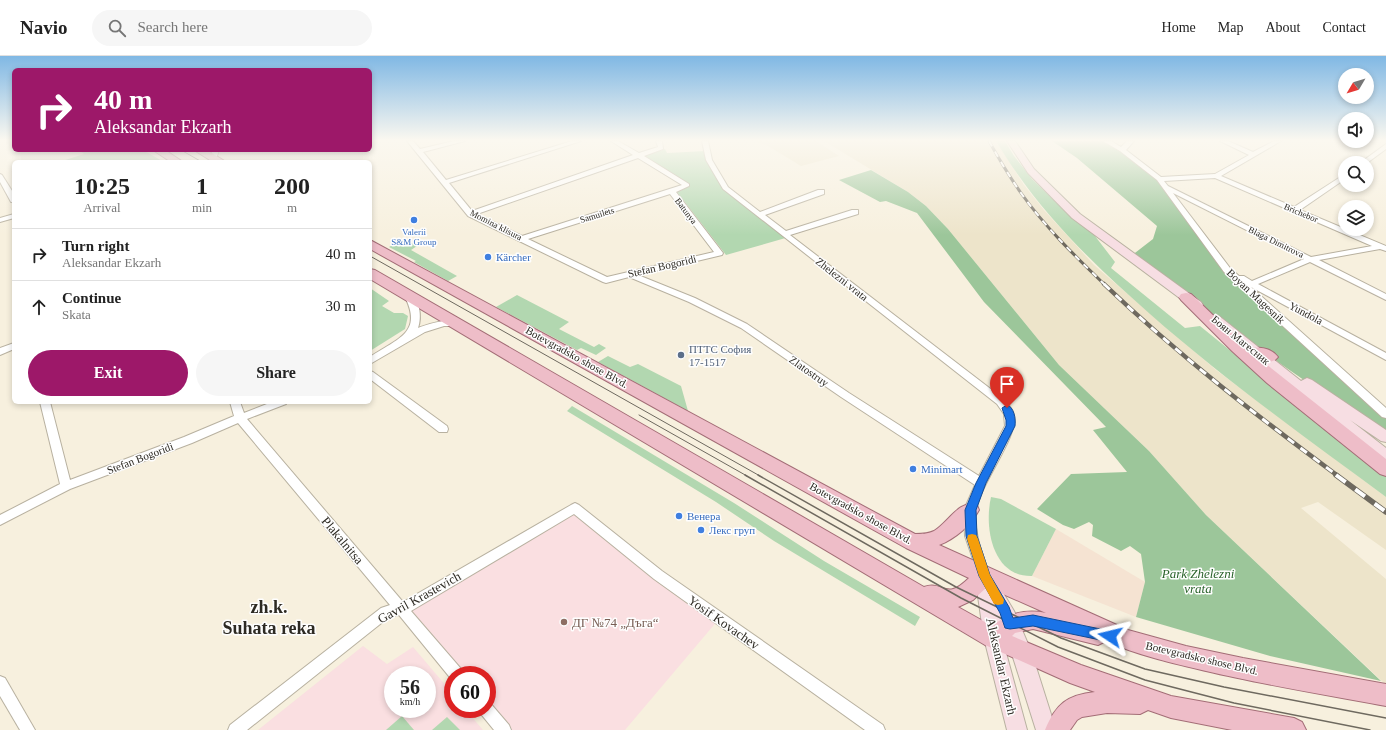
<!DOCTYPE html>
<html lang="en">
<head>
<meta charset="utf-8">
<style>
  body { margin:0; font-family:Georgia,serif; background:#f6f6f6; color:#222; height:100vh; display:flex; flex-direction:column; font-size:15px; white-space:nowrap }
  * { box-sizing:border-box; margin:0 }
  p { font-size:13px; color:#767676 }
  .icon { flex:none; width:22px; height:22px; fill:none; stroke:currentColor; stroke-width:2; stroke-linecap:round; stroke-linejoin:round }
  .map { position:relative; flex:1; overflow:hidden }
  .details { position:absolute; left:12px; top:104px; width:360px; height:244px; display:flex; flex-direction:column; background:#fff; border-radius:6px; box-shadow:0 2px 6px #0003 }
  .details>* { flex:none }
  .top-card { position:absolute; left:12px; top:12px; width:360px; height:84px; border-radius:6px; box-shadow:0 2px 6px #0003; background:#9d1869; color:#fff; overflow:hidden }
  .needle { width:26px; rotate:232deg }
  .fabs { position:absolute; left:1338px; top:12px; display:grid; gap:8px }
  .fabs a { display:grid; place-items:center; width:36px; height:36px; border-radius:50%; background:#fff; box-shadow:0 2px 6px #0003; font-size:20px }
  .speed { position:absolute; left:384px; top:610px; display:flex; gap:8px; font-size:20px; font-weight:700; text-align:center }
  .speed>* { display:grid; place-content:center; width:52px; height:52px; border-radius:50%; background:#fff; box-shadow:0 2px 6px #0003; line-height:1 }
  .speed small { font-size:10px; font-weight:400 }
  .speed .limit { border:6px solid #d22; background:#fff; color:#111 }
  .pin { position:absolute; display:grid; place-items:center; width:34px; height:34px; color:#fff; margin:-41px -17px; border-radius:50% 50% 50% 0; rotate:-45deg; box-shadow:0 0 4px #0007 }
  .pin .icon { rotate:45deg }
  .me { position:absolute; width:44px; margin:-22px; rotate:280deg; stroke-linejoin:round; filter:drop-shadow(0 0 3px #0008) }
  .turn { display:flex; align-items:center; gap:14px; height:84px; padding:0 16px; font-size:18px }
  .turn .icon { width:52px; height:52px; stroke-width:2.5 }
  .turn b { display:block; font-size:28px; line-height:34px }
  .eta { display:flex; justify-content:space-evenly; align-items:center; height:68px; text-align:center }
  .eta b { font-size:24px; font-weight:800; line-height:28px }
  .cta { display:flex; gap:8px; margin-top:auto; padding:8px 16px }
  .cta a { flex:1; height:46px; border-radius:24px; background:#9d1869; color:#fff; font-size:16px; font-weight:800; line-height:46px; text-align:center }
  .cta a+a { background:#f6f6f6; color:#222 }
  ul { padding:0; list-style:none }
  li { display:flex; align-items:center; gap:12px; height:52px; padding:0 16px; border-top:1px solid #e0e0e0 }
  li div { flex:1 }
  li b { display:block; font-size:15px }
  li em { font-style:normal }
  header { display:flex; align-items:center; gap:24px; box-sizing:border-box; height:56px; padding:0 20px; background:#fff; border-bottom:1px solid #e0e0e0 }
  header strong { font-size:19px }
  nav { display:flex; gap:22px; margin-inline-start:auto; font-size:14px }
  .search { width:280px; height:36px; background:#f6f6f6; display:flex; align-items:center; gap:10px; box-sizing:border-box; padding:0 14px; border-radius:22px; color:#767676; font-size:15px }
  .map>svg:first-child { display:block }
  .commercial { fill:#f5e3d2 }
  .built { fill:#ede4ca }
  .education { fill:#fadfe1; fill-rule:evenodd }
  .green { fill:#b2d7b0 }
  .forest { fill:#9cc69a }
  .lines { fill:none; stroke-linecap:round; stroke-linejoin:round }
  .street-casing { stroke:#b8b1a0; stroke-width:2 }
  .secondary-casing { stroke:#b8b1a0; stroke-width:2 }
  .primary-casing { stroke:#a36d76; stroke-width:2 }
  .street { fill:#fff; fill-rule:evenodd }
  .secondary { fill:#f7dee3; fill-rule:evenodd }
  .primary { fill:#eebdc8; fill-rule:evenodd }
  .tram-far1 { stroke:#6e695f; stroke-width:1 }
  .tram { stroke:#6e695f; stroke-width:1.5 }
  .rail-far2-casing { stroke:#6e695f; stroke-width:3 }
  .rail-far1-casing { stroke:#6e695f; stroke-width:4.5 }
  .rail-casing { stroke:#6e695f; stroke-width:5.5 }
  .rail-far2 { stroke:#fefefe; stroke-width:2; stroke-dasharray:6; stroke-linecap:butt }
  .rail-far1 { stroke:#fefefe; stroke-width:3; stroke-dasharray:8; stroke-linecap:butt }
  .rail { stroke:#fefefe; stroke-width:4; stroke-dasharray:12; stroke-linecap:butt }
  .route { fill:#1a73e8; stroke:#114b97 }
  .slow { fill:#f59e0b }
  .shop-dot { fill:#3f7fe0; stroke:#fefefe; stroke-width:1.5 }
  .service-dot { fill:#5c6f8a; stroke:#fefefe; stroke-width:1.5 }
  .education-dot { fill:#8d6e63; stroke:#fefefe; stroke-width:1.5 }
  .labels { text-anchor:middle; stroke-width:3; stroke-linejoin:round; paint-order:stroke }
  .far-street-label { font-size:9px; fill:#2d2a23; stroke:#fefefe }
  .far-shop-label { font-size:9px; fill:#366cbe; stroke:#fefefe }
  .shop-label { font-size:11px; fill:#366cbe; stroke:#fefefe; text-anchor:start }
  .street-label { font-size:11px; fill:#2d2a23; stroke:#fefefe }
  .service-label { font-size:11px; fill:#4e5e75; stroke:#fefefe; text-anchor:start }
  .near-street-label { font-size:13px; fill:#2d2a23; stroke:#fefefe }
  .near-park-label { font-size:13px; font-style:italic; fill:#29622a; stroke:#fefefe }
  .near-education-label { font-size:13px; fill:#785e54; stroke:#fefefe; text-anchor:start }
  .near-district-label { font-size:18px; font-weight:bold; fill:#2d2a23; stroke:#fefefe }
</style>
</head>
<body>
<header>
<strong>Navio</strong>
<div class="search"><svg class="icon" aria-label="search" viewBox="0 0 24 24"><circle cx="10" cy="10" r="6"/><path d="M15 15l6 6"/></svg>Search here</div>
<nav><a>Home</a><a>Map</a><a>About</a><a>Contact</a></nav>
</header>
<div class="map">
<svg width="1386" height="674" viewBox="0 0 1386 674">
  <rect width="100%" height="100%" fill="#f7f0de"/>
  <path class="commercial" d="M1056,473L1145,526L1136,561L1032,520Z"/>
  <g class="built">
    <path d="M754,85H816L839,100L801,110L768,90Z"/>
    <path d="M824,85H996L1024,129L1044,154L1094,209L1216,314L1386,441V494L1318,446L1301,452L1386,523V629L1206,459L1149,395L1059,309L948,173L926,150L908,136Z"/>
  </g>
  <g class="education">
    <path d="M575,452L719,563L625,674H504L487,653V619H457L402,553Z"/>
    <path d="M363,590L387,608L413,591L453,638V653H465L483,674H258ZM393,619H427V653H393Z"/>
  </g>
  <g class="green">
    <path d="M996,85H1005L1014,100L1032,123L1062,152L1095,180L1115,206L1111,212L1185,272L1200,270L1386,421V441C1306,382 1225,324 1150,258C1090,205 1037,154 996,85Z"/>
    <path d="M665,93L667,97L705,95L725,132L789,181L726,199L677,136L690,130L642,101Z"/>
    <path d="M78,94H143L164,106H59L84,98Z"/>
    <path d="M404,183L417,190L411,194L457,220L448,225L414,206L416,205L389,191Z"/>
    <path d="M370,232L389,245L382,250L394,257H403L408,260L405,273L370,295Z"/>
    <path d="M517,239L569,266L559,273L594,291L599,288L606,292L596,299L581,292L577,294L496,251Z"/>
    <path d="M608,300L630,311L638,308L681,330L688,355L598,306Z"/>
    <path d="M572,350L734,447L824,505L920,561L915,570L774,485L716,446L567,355Z"/>
    <path d="M991,441L1001,443L1056,473L1032,520C992,521 984,471 991,441Z"/>
    <path d="M402,660L414,674H386Z"/>
    <path d="M447,661L460,674H432Z"/>
  </g>
  <g class="forest">
    <path d="M1052,85H1106L1122,94L1159,123L1227,214L1386,358V381L1209,258L1131,200L1153,183L1157,170L1077,102Z"/>
    <path d="M871,114L908,136L926,150L948,173L1059,309L1149,395L1206,459L1381,625L1270,600L1136,561L1145,526L1141,498L1130,490L1121,495L1092,480L1093,469L1089,466L1074,473L1063,469L1037,453L1071,418L1127,416L1093,374L1106,371L984,246L917,157L886,145L880,146L839,124Z"/>
  </g>
  <g class="lines">
    <g class="street-casing">
      <g id="street">
        <path d="M407,85H413L420,93L454,85H465L423,96L446,124L572,85H581L449,127L472,155L633,99L611,85H618L639,97L658,91L656,85H662L663,93L644,100L689,128V130L676,136L723,197L722,199L638,219L695,242L747,268L849,337L979,420L1005,370L1004,358L997,348L723,133L706,104L702,85H708L712,104L728,131L760,156L818,134H824V138L765,159L786,175L852,154H858V158L790,179L1005,344C1008,348 1013,354 1014,359C1019,380 979,429 976,455C973,477 983,499 990,520L988,524L984,525L980,524L965,480L964,454L975,429L841,341L741,272L689,246L629,221L606,227L603,226L468,160ZM638,102L682,129L522,180L477,158ZM670,138L714,196L607,221L528,183Z"/>
        <path d="M1103,85H1111L1121,91L1127,85H1134L1126,94L1161,121L1215,118L1249,99L1220,85H1228L1253,96L1274,85H1281L1221,120L1294,151L1345,118V123L1300,154L1386,190V195L1380,193L1319,204L1386,238V244L1310,206L1258,228L1386,297V304L1251,231L1386,352V362L1382,361L1224,216L1157,124L1120,95ZM1215,122L1372,190L1311,201L1168,130L1164,125ZM1173,137L1304,203L1252,225L1244,220H1239L1230,212Z"/>
        <path d="M1386,88V93L1367,107H1360Z"/>
        <path d="M212,94H219L216,103L211,102Z"/>
        <path d="M0,118L2,119L14,138V146H11L0,126Z"/>
        <path d="M14,158V162L0,166V162Z"/>
        <path d="M408,236C420,240 422,262 418,272C428,268 454,260 461,267L457,270H444L425,276L370,308V301C398,282 424,277 404,239Z"/>
        <path d="M14,287V293L0,299V292Z"/>
        <path d="M370,315L373,316L447,370L448,373L447,376H439L370,323Z"/>
        <path d="M40,346H50L70,424L184,381L234,360L230,346H240L244,357L272,346H287L286,348L247,363L403,546L571,449L575,447L579,449L662,515L883,669L885,674H865L654,523L574,458L411,555L462,614L464,619H453L452,624L399,559L389,561L247,674H228L230,669L381,552L390,549L238,367L192,387L70,433L0,469V459L60,428Z"/>
        <path d="M0,620L5,622L35,674H20L0,640Z"/>
        <path d="M487,646L491,648L509,669L511,674H494L481,658L479,653H487Z"/>
      </g>
    </g>
    <g class="secondary-casing">
      <g id="secondary">
        <path d="M1007,85H1015L1034,113L1080,158L1201,246L1203,249L1201,252H1193L1072,162L1028,117Z"/>
        <path d="M1215,259L1219,260L1301,325L1307,322L1312,324L1386,374V386L1381,385L1350,364L1386,392V406L1381,404L1211,266L1209,263L1211,260Z"/>
        <path d="M984,512L990,515L1014,555L1031,595L1056,674H1036L1011,595L1000,566L1002,582L1027,674H1007L984,582L976,526L977,524L975,520L978,515Z"/>
      </g>
    </g>
    <g class="primary-casing">
      <g id="primary">
        <path d="M153,94H165L183,106H171Z"/>
        <path d="M194,94H207L226,106H213Z"/>
        <path d="M370,184L915,478C921,478 928,478 934,475C948,467 959,443 977,449L979,454C971,469 955,483 939,489L1128,574L1186,590L1243,602L1386,628V650C1326,639 1265,629 1206,615C1172,607 1137,599 1106,585L1098,589L1033,573L1015,577L1012,580L1081,609L1171,640L1294,662L1302,666L1306,674H1232L1171,662L1148,654L1140,658L1107,657L1082,661L1077,664L1070,674H1045C1056,648 1067,639 1095,636L1070,627L985,589L370,223V213L375,214L924,531C944,524 945,546 969,522L906,492L370,193ZM987,531L1046,557C1025,553 1008,557 992,570L958,551L973,544Z"/>
        <path d="M1186,237L1191,238L1247,292C1257,291 1271,291 1278,301L1275,304L1270,306L1257,301L1386,403V420L1380,418L1267,327L1232,295L1181,244L1179,241L1181,238Z"/>
      </g>
    </g>
    <use href="#street" class="street"/>
    <use href="#secondary" class="secondary"/>
    <use href="#primary" class="primary"/>
    <g class="tram-far1">
      <path d="M181,94L202,106"/>
      <path d="M370,200L760,420"/>
      <path d="M639,359L747,420"/>
    </g>
    <g class="tram">
      <path d="M745,419L961,542L1058,591L1145,624L1234,647L1370,674"/>
      <path d="M758,419L956,531L1061,582L1145,613L1224,631L1386,662"/>
    </g>
    <g class="rail-far2-casing">
      <path id="rail-far2" d="M989,85C999,103 1009,120 1021,137C1045,171 1075,200 1105,229"/>
    </g>
    <g class="rail-far1-casing">
      <path id="rail-far1" d="M1104,228C1177,298 1257,360 1338,420"/>
    </g>
    <g class="rail-casing">
      <path id="rail" d="M1336,419L1386,456"/>
    </g>
    <use href="#rail-far2" class="rail-far2"/>
    <use href="#rail-far1" class="rail-far1"/>
    <use href="#rail" class="rail"/>
  </g>
  <linearGradient id="sky" x2="0" y2="1"><stop stop-color="#80b8e4"/><stop offset="0.47" stop-color="#fbf8f0"/><stop offset="1" stop-color="#fbf8f0" stop-opacity="0"/></linearGradient>
  <rect width="1386" height="179" fill="url(#sky)"/>
  <path class="route" d="M1007,349C1014,351 1016,363 1015,370L986,427L976,454L977,480L990,519L1009,551L1013,562L1033,559L1110,575L1115,577L1116,580L1115,584L1110,586L1033,570L1010,573L1005,572L1000,557L979,520L966,480L965,454L976,427L1006,370V364L1002,352Z"/>
  <path class="slow" d="M972,478L976,479L978,483L990,519L1004,544L1003,548L998,549L994,548L979,520L967,483L968,479Z"/>
  <g class="shop-dot">
    <circle cx="414" cy="164" r="4"/>
    <circle cx="488" cy="201" r="4"/>
    <circle cx="913" cy="413" r="4"/>
    <circle cx="679" cy="460" r="4"/>
    <circle cx="701" cy="474" r="4"/>
  </g>
  <circle class="service-dot" cx="681" cy="299" r="4"/>
  <circle class="education-dot" cx="564" cy="566" r="4"/>
  <g class="labels">
    <g class="far-street-label">
      <text transform="translate(686 155) rotate(53)" y="3">Batunya</text>
      <text transform="translate(1301 157) rotate(23)" y="3">Brichebor</text>
      <text transform="translate(597 159) rotate(-17)" y="3">Samuilets</text>
      <text transform="translate(496 169) rotate(27)" y="3">Momina klisura</text>
      <text transform="translate(1276 186) rotate(26)" y="3">Blaga Dimitrova</text>
    </g>
    <g class="far-shop-label">
      <text x="414" y="179">Valerii<tspan x="414" dy="10">S&amp;M Group</tspan></text>
    </g>
    <g class="shop-label">
      <text x="496" y="205">Кärcher</text>
      <text x="921" y="417">Minimart</text>
      <text x="687" y="464">Венера</text>
      <text x="709" y="478">Лекс груп</text>
    </g>
    <g class="street-label">
      <text transform="translate(662 210) rotate(-13)" y="4">Stefan Bogoridi</text>
      <text transform="translate(842 223) rotate(38)" y="4">Zhelezni vrata</text>
      <text transform="translate(1256 240) rotate(43)" y="4">Boyan Magesnik</text>
      <text transform="translate(1306 257) rotate(28)" y="4">Yundola</text>
      <text transform="translate(1241 284) rotate(39)" y="4">Боян Магесник</text>
      <text transform="translate(577 301) rotate(29)" y="4">Botevgradsko shose Blvd.</text>
      <text transform="translate(809 315) rotate(35)" y="4">Zlatostruy</text>
      <text transform="translate(140 402) rotate(-21)" y="4">Stefan Bogoridi</text>
      <text transform="translate(861 457) rotate(29)" y="4">Botevgradsko shose Blvd.</text>
      <text transform="translate(1202 602) rotate(13)" y="4">Botevgradsko shose Blvd.</text>
    </g>
    <g class="service-label">
      <text x="689" y="297">ПТТС София<tspan x="689" dy="13">17-1517</tspan></text>
    </g>
    <g class="near-street-label">
      <text transform="translate(343 484) rotate(50)" y="5">Plakalnitsa</text>
      <text transform="translate(419 541) rotate(-29)" y="5">Gavril Krastevich</text>
      <text transform="translate(724 566) rotate(35)" y="5">Yosif Kovachev</text>
      <text transform="translate(1002 610) rotate(77)" y="5">Aleksandar Ekzarh</text>
    </g>
    <g class="near-park-label">
      <text x="1198" y="522">Park Zhelezni<tspan x="1198" dy="15">vrata</tspan></text>
    </g>
    <g class="near-education-label">
      <text x="572" y="571">ДГ №74 „Дъга“</text>
    </g>
    <g class="near-district-label">
      <text x="269" y="557">zh.k.<tspan x="269" dy="21">Suhata reka</tspan></text>
    </g>
  </g>
</svg>
<div class="fabs">
<a><svg class="needle" viewBox="-14 -14 28 28"><path d="M0-13l5 13h-10z" fill="#e53935"/><path d="M0 13l5-13h-10z" fill="#767676"/></svg></a>
<a><svg class="icon" aria-label="sound" viewBox="0 0 24 24"><path d="M4 9h4l5-4v14l-5-4H4zM17 9q2 3 0 6"/></svg></a>
<a><svg class="icon" aria-label="search" viewBox="0 0 24 24"><circle cx="10" cy="10" r="6"/><path d="M15 15l6 6"/></svg></a>
<a><svg class="icon" aria-label="layers" viewBox="0 0 24 24"><path d="M12 4l9 5-9 5-9-5zM3 14l9 5 9-5"/></svg></a>
</div>
<div class="speed"><div>56<small>km/h</small></div><div class="limit">60</div></div>
<div class="pin" style="left:1007px;top:352px;background:#d93025"><svg class="icon" aria-label="arrive" viewBox="0 0 24 24"><path d="M6 21V4h12l-3 4 3 4H6"/></svg></div>
<svg class="me" style="left:1110px;top:580px" viewBox="-20 -20 40 40"><path d="M0-17L14 15 0 8-14 15z" fill="#1a73e8" stroke="#fff" stroke-width="4"/></svg>
<div class="top-card">
<div class="turn"><svg class="icon" aria-label="right" viewBox="0 0 24 24"><path d="M7 20v-9h11M14 6l5 5-5 5"/></svg><div><b>40 m</b>Aleksandar Ekzarh</div></div>
</div>
<section class="details">
<div class="eta">
<div><b>10:25</b><p>Arrival</p></div>
<div><b>1</b><p>min</p></div>
<div><b>200</b><p>m</p></div>
</div>
<ul>
<li><svg class="icon" aria-label="right" viewBox="0 0 24 24"><path d="M7 20v-9h11M14 6l5 5-5 5"/></svg><div><b>Turn right</b><p>Aleksandar Ekzarh</p></div><em>40 m</em></li>
<li><svg class="icon" aria-label="ahead" viewBox="0 0 24 24"><path d="M12 20V5M6 11l6-6 6 6"/></svg><div><b>Continue</b><p>Skata</p></div><em>30 m</em></li>
</ul>
<div class="cta"><a>Exit</a><a>Share</a></div>
</section>
</div>
</body>
</html>
